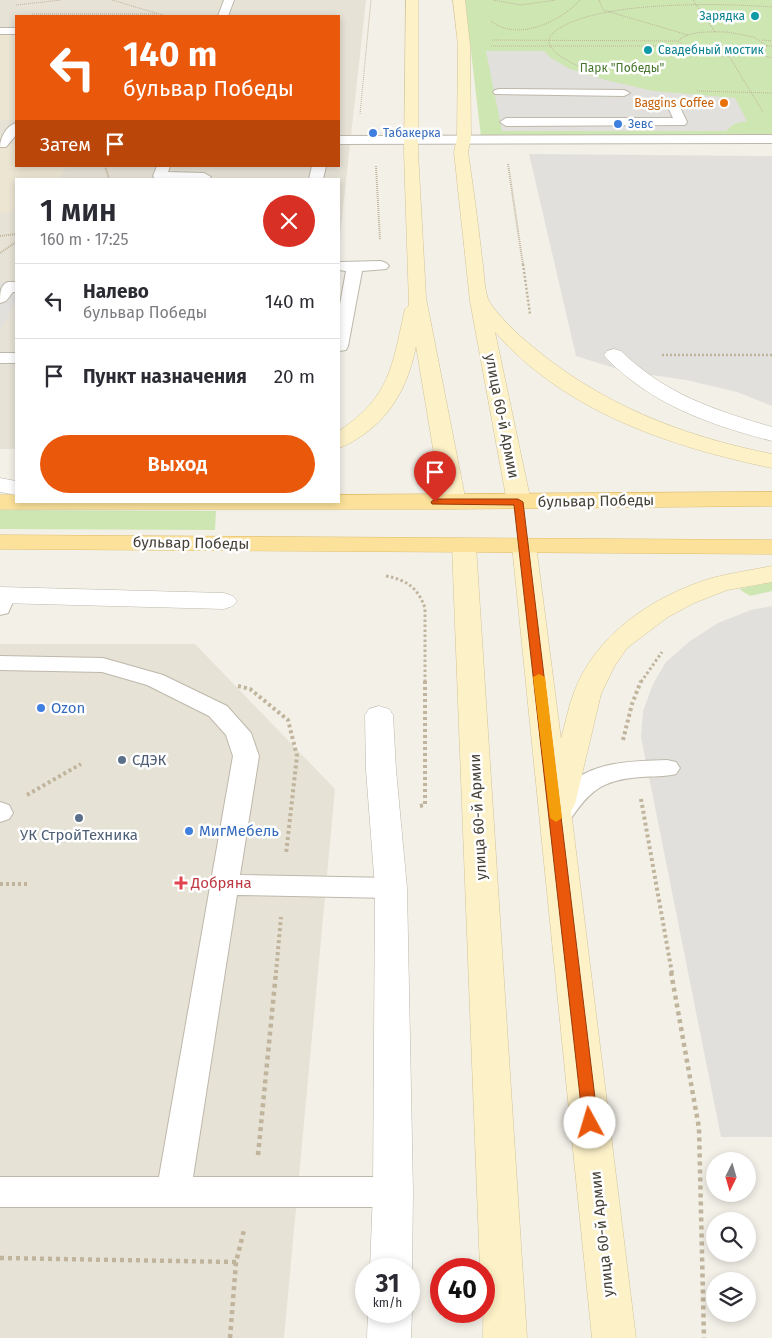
<!DOCTYPE html>
<html lang="ru">
<head>
<meta charset="utf-8">
<style>
  body { margin:0; font-family:"Fira Sans",sans-serif; background:#f7f7f7; color:#2b2b33; height:100vh; display:flex; flex-direction:column; font-size:19px; white-space:nowrap }
  * { box-sizing:border-box; margin:0 }
  p { font-size:16px; color:#7c7c81 }
  .icon { flex:none; width:28px; height:28px; fill:none; stroke:currentColor; stroke-width:2; stroke-linecap:round; stroke-linejoin:round }
  .map { position:relative; flex:1; overflow:hidden }
  .sheet { position:absolute; left:15px; top:178px; width:325px; height:325px; display:flex; flex-direction:column; background:#fff; border-radius:0px; box-shadow:0 2px 8px #0003 }
  .sheet>* { flex:none }
  .guide { position:absolute; left:15px; top:15px; width:325px; height:152px; border-radius:0px; box-shadow:0 2px 8px #0003; background:#ea580c; color:#fff; overflow:hidden }
  .needle { width:32px; rotate:185deg }
  .tools { position:absolute; left:706px; top:1152px; display:grid; gap:10px }
  .tools a { display:grid; place-items:center; width:50px; height:50px; border-radius:50%; background:#fff; box-shadow:0 2px 8px #0003; font-size:25px }
  .speed { position:absolute; left:355px; top:1258px; display:flex; gap:10px; font-size:25px; font-weight:700; text-align:center }
  .speed>* { display:grid; place-content:center; width:65px; height:65px; border-radius:50%; background:#fff; box-shadow:0 2px 8px #0003; line-height:1 }
  .speed small { font-size:12px; font-weight:400 }
  .speed .limit { border:8px solid #d22; background:#fff; color:#111 }
  .pin { position:absolute; display:grid; place-items:center; width:42px; height:42px; color:#fff; margin:-51px -21px; border-radius:50% 50% 50% 0; rotate:-45deg; box-shadow:0 0 5px #0007 }
  .pin .icon { rotate:45deg }
  .me { position:absolute; width:55px; margin:-28px; rotate:354deg; stroke-linejoin:round; filter:drop-shadow(0 0 4px #0008) }
  .turn { display:flex; align-items:center; gap:18px; height:105px; padding:0 25px; font-size:22px }
  .turn .icon { width:65px; height:65px; stroke-width:2.5 }
  .turn b { display:block; font-size:35px; line-height:42px }
  .then { display:flex; align-items:center; height:48px; padding:0 25px; background:#0003; gap:10px; font-size:19px }
  .round { display:grid; place-items:center; flex:none; width:52px; height:52px; border-radius:26px; background:#f7f7f7 }
  .overview { display:flex; align-items:center; justify-content:space-between; height:85px; padding:0 25px }
  h1 { font-size:30px; font-weight:600; line-height:38px }
  .button { display:flex; gap:10px; margin-top:auto; padding:10px 25px }
  .button a { flex:1; height:58px; border-radius:30px; background:#ea580c; color:#fff; font-size:20px; font-weight:600; line-height:58px; text-align:center }
  ul { padding:0; list-style:none }
  li { display:flex; align-items:center; gap:15px; height:75px; padding:0 25px; border-top:1px solid #e1e1e2 }
  li div { flex:1 }
  li b { display:block; font-size:19px }
  li em { font-style:normal }
  .map>svg:first-child { display:block }
  .residential { fill:#e7e2d6; fill-rule:evenodd }
  .education { fill:#ece5d2 }
  .green { fill:#cee6b2 }
  .parking { fill:#e2e0dc }
  .lines { fill:none; stroke-linecap:round; stroke-linejoin:round }
  .lane-casing { stroke:#beb8ab; stroke-width:2 }
  .street-casing { stroke:#beb8ab; stroke-width:1 }
  .secondary-casing { stroke:#d2c499; stroke-width:1 }
  .primary-casing { stroke:#e0be69; stroke-width:1 }
  .path-far5 { stroke:#c0b49c; stroke-width:1; stroke-dasharray:1 1; stroke-linecap:butt }
  .path-far4 { stroke:#c0b49c; stroke-width:2; stroke-dasharray:1 1; stroke-linecap:butt }
  .path-far3 { stroke:#c0b49c; stroke-width:2.5; stroke-dasharray:2 2; stroke-linecap:butt }
  .path-far2 { stroke:#c0b49c; stroke-width:3; stroke-dasharray:2.5 2.5; stroke-linecap:butt }
  .path-far1 { stroke:#c0b49c; stroke-width:4; stroke-dasharray:3 3; stroke-linecap:butt }
  .path { stroke:#c0b49c; stroke-width:4.5; stroke-dasharray:4 4; stroke-linecap:butt }
  .lane { fill:#fff; fill-rule:evenodd }
  .street { fill:#fff; fill-rule:evenodd }
  .secondary { fill:#fdf1c8; fill-rule:evenodd }
  .primary { fill:#fbe199; fill-rule:evenodd }
  .route { fill:#ea580c; stroke:#983908 }
  .slow { fill:#f59e0b }
  .culture-dot { fill:#0f9aa8; stroke:#fff; stroke-width:2 }
  .food-dot { fill:#e8710a; stroke:#fff; stroke-width:2 }
  .shop-dot { fill:#3f7fe0; stroke:#fff; stroke-width:2 }
  .service-dot { fill:#5c6f8a; stroke:#fff; stroke-width:2 }
  .health-dot { fill:#e0444e; stroke:#fff; stroke-width:2 }
  .labels { text-anchor:middle; stroke-width:5; stroke-linejoin:round; paint-order:stroke }
  .far-culture-label { font-size:12px; fill:#0d838f; stroke:#fff; text-anchor:end }
  .far-park-label { font-size:12px; fill:#47762c; stroke:#fff }
  .far-food-label { font-size:12px; fill:#c56008; stroke:#fff; text-anchor:end }
  .far-shop-label { font-size:12px; fill:#366cbe; stroke:#fff; text-anchor:start }
  .street-label { font-size:15px; fill:#464137; stroke:#fff }
  .shop-label { font-size:15px; fill:#366cbe; stroke:#fff; text-anchor:start }
  .service-label { font-size:15px; fill:#4e5e75; stroke:#fff; text-anchor:start }
  .health-label { font-size:15px; fill:#be3a42; stroke:#fff; text-anchor:start }
</style>
</head>
<body>
<div class="map">
<svg width="772" height="1338" viewBox="0 0 772 1338">
  <rect width="100%" height="100%" fill="#f3f0e8"/>
  <g class="residential">
    <path d="M0,0H366L339,244V179H16V449H0ZM16,16H339V166H16Z"/>
    <path d="M0,644H195L335,789L284,1338H0Z"/>
  </g>
  <g class="education">
    <rect x="0" y="34" width="16" height="86"/>
    <path d="M0,144H16V166H66L59,179H16V205L11,212L0,213Z"/>
  </g>
  <g class="green">
    <path d="M465,0H772V137H481Z"/>
    <path d="M0,510L216,511L215,530L0,529Z"/>
    <path d="M772,582V591L750,596L739,589Z"/>
  </g>
  <g class="parking">
    <path d="M486,51H544L551,58L570,69L606,80L653,91L735,98L747,121L734,124L726,131H502Z"/>
    <path d="M529,154L772,156V406L737,392L686,380L624,371L576,356Z"/>
    <path d="M0,283H16V302L0,330Z"/>
    <path d="M772,606V1137H721L641,737L643,711L653,684L666,662L690,641L718,623L751,610Z"/>
  </g>
  <g class="lines">
    <g class="lane-casing">
      <g id="lane">
        <path d="M224,0H234L228,16H218Z"/>
        <rect x="0" y="28" width="16" height="6"/>
        <path d="M499,89L624,90L630,93L624,96L495,94L493,92L495,90Z"/>
        <path d="M672,99L678,103L687,122L685,125L506,126L500,122L506,118H673L666,103Z"/>
        <path d="M16,123V135L6,147H0C0,138 6,126 16,123Z"/>
        <path d="M772,135V143L339,144V136Z"/>
        <path d="M157,166H170L168,172L204,173L211,177L209,179H155L153,176Z"/>
        <path d="M312,166H326L323,179H309Z"/>
        <path d="M381,261L386,263L389,266L386,269L362,271L348,346L346,350L339,351V310L346,271L339,270V262Z"/>
        <path d="M8,282H16V292H13L6,301L0,303C0,293 0,285 8,282Z"/>
        <rect x="0" y="353" width="16" height="10"/>
        <path d="M5,588L13,590L16,595L8,613L0,615V590Z"/>
        <path d="M0,656L103,658L163,675L227,706L251,733L259,756L240,875L391,878L401,881L405,888L401,895L391,898L237,895L193,1177H393L405,1181L410,1192L405,1203L393,1207H0V1177H159L233,756L226,735L209,716L147,685L102,672L0,670Z"/>
        <path d="M667,760L676,762L680,768L676,774C664,777 653,776 641,777C601,780 589,791 568,823L559,826L550,823L546,817C552,806 558,794 568,785C594,761 634,761 667,760Z"/>
        <path d="M0,802L9,805L13,813L9,819L0,822Z"/>
      </g>
    </g>
    <g class="street-casing">
      <g id="street">
        <path d="M614,349L621,351C665,394 714,410 772,427V441C710,425 653,405 607,359L604,355L607,351Z"/>
        <path d="M0,478L16,481V495L0,492Z"/>
        <path d="M0,587L224,593L233,596L237,601L233,606L224,609L0,603Z"/>
        <path d="M379,706L389,709L393,715L396,770L407,888L413,1192L412,1269L409,1276V1269H370L373,1192L375,888L366,770L365,715L369,709Z"/>
        <path d="M409,1305L412,1311L411,1338H367L368,1311H409Z"/>
      </g>
    </g>
    <g class="secondary-casing">
      <g id="secondary">
        <path d="M406,0H418V152L426,298L466,502L462,507L454,509L446,507L442,502L416,346C409,382 394,413 363,435C355,440 348,445 339,448V431C391,396 392,366 405,309L409,305L404,152Z"/>
        <path d="M453,0H465L470,45L471,138L468,152C473,187 478,222 482,258C484,270 484,287 488,299C492,309 517,334 526,341C597,403 681,436 772,454V468C671,447 565,412 495,332L531,502L527,507L519,509L511,507L507,502L470,301L454,152L457,138L458,45Z"/>
        <path d="M524,538L533,540L536,545L561,739C565,725 568,709 573,695C594,635 653,596 712,578C731,573 752,570 772,566V582L727,590L694,603L668,617L627,648L614,667L601,694L575,804L571,811L636,1338H592L512,545L515,540Z"/>
        <path d="M464,539L473,541L476,546L527,1338H483L484,1269H480L452,546L455,541Z"/>
      </g>
    </g>
    <g class="primary-casing">
      <g id="primary">
        <path d="M772,492V506L454,509H0V495H16V501H339V495Z"/>
        <path d="M0,535L772,540V554L0,549Z"/>
      </g>
    </g>
    <g class="path-far5">
      <path d="M112,0L166,16"/>
      <path d="M493,0L521,5L556,0"/>
      <path d="M599,0L603,10L688,35"/>
      <path d="M693,0L715,32"/>
      <path d="M16,5L61,0"/>
      <path d="M32,14H157"/>
      <path d="M491,21C517,42 560,22 580,0"/>
      <path d="M727,32L754,37L767,46C743,60 699,60 678,41C689,30 713,32 727,32Z"/>
      <path d="M492,40L678,41"/>
      <path d="M762,40L772,41"/>
      <path d="M491,46H681"/>
      <path d="M767,46H772"/>
      <path d="M754,53L772,58"/>
      <path d="M729,56L763,112"/>
      <path d="M578,66C568,61 538,47 553,33C591,0 721,3 772,7"/>
      <path d="M697,91L772,93"/>
      <path d="M360,114L371,0"/>
    </g>
    <g class="path-far4">
      <path d="M508,164L523,265"/>
      <path d="M105,166L109,179"/>
      <path d="M376,166L380,240"/>
      <path d="M0,236L16,234"/>
      <path d="M0,253L16,242"/>
    </g>
    <g class="path-far3">
      <path d="M523,264L530,314"/>
      <path d="M662,355H772"/>
    </g>
    <g class="path-far2">
      <path d="M386,576C407,580 418,588 425,608V682"/>
      <path d="M641,682L662,652"/>
    </g>
    <g class="path-far1">
      <path d="M238,686L250,689L288,720L297,756L286,854"/>
      <path d="M623,740L632,704L641,681"/>
      <path d="M27,795L81,764"/>
      <path d="M641,799L672,973"/>
      <path d="M420,806L425,805V681"/>
      <path d="M0,884H28"/>
      <path d="M276,973L281,917"/>
    </g>
    <g class="path">
      <path d="M671,972L699,1128L704,1338"/>
      <path d="M258,1155L276,972"/>
      <path d="M0,1258L236,1262"/>
      <path d="M230,1338L236,1262L244,1230"/>
    </g>
    <use href="#lane" class="lane"/>
    <use href="#street" class="street"/>
    <use href="#secondary" class="secondary"/>
    <use href="#primary" class="primary"/>
  </g>
  <path class="route" d="M435,499H518L523,502L598,1123L596,1127L590,1129L585,1127L583,1123L514,505L432,504L431,502Z"/>
  <path class="slow" d="M539,674L545,677L562,818L556,822L550,818L533,677Z"/>
  <g class="culture-dot">
    <circle cx="755" cy="16" r="5"/>
    <circle cx="648" cy="50" r="5"/>
  </g>
  <circle class="food-dot" cx="724" cy="103" r="5"/>
  <g class="shop-dot">
    <circle cx="618" cy="124" r="5"/>
    <circle cx="373" cy="133" r="5"/>
    <circle cx="41" cy="708" r="5"/>
    <circle cx="189" cy="831" r="5"/>
  </g>
  <g class="service-dot">
    <circle cx="122" cy="760" r="5"/>
    <circle cx="79" cy="818" r="5"/>
  </g>
  <path class="health-dot" d="M178.5 875.5h5v5h5v5h-5v5h-5v-5h-5v-5h5z"/>
  <g class="labels">
    <g class="far-culture-label">
      <text x="745" y="20">Зарядка</text>
      <text x="658" y="54" text-anchor="start">Свадебный мостик</text>
    </g>
    <g class="far-park-label">
      <text x="622" y="72">Парк "Победы"</text>
    </g>
    <g class="far-food-label">
      <text x="714" y="107">Baggins Coffee</text>
    </g>
    <g class="far-shop-label">
      <text x="628" y="128">Зевс</text>
      <text x="383" y="137">Табакерка</text>
    </g>
    <g class="street-label">
      <text transform="translate(502 416) rotate(79)" y="5">улица 60-й Армии</text>
      <text transform="translate(596 501) rotate(-1)" y="5">бульвар Победы</text>
      <text transform="translate(191 543) rotate(1)" y="5">бульвар Победы</text>
      <text transform="translate(478 817) rotate(-93)" y="5">улица 60-й Армии</text>
      <text transform="translate(602 1234) rotate(-96)" y="5">улица 60-й Армии</text>
    </g>
    <g class="shop-label">
      <text x="51" y="713">Ozon</text>
      <text x="199" y="836">МигМебель</text>
    </g>
    <g class="service-label">
      <text x="132" y="765">СДЭК</text>
      <text x="79" y="840" text-anchor="middle">УК СтройТехника</text>
    </g>
    <g class="health-label">
      <text x="191" y="888">Добряна</text>
    </g>
  </g>
</svg>
<div class="tools">
<a><svg class="needle" viewBox="-14 -14 28 28"><path d="M0-13l5 13h-10z" fill="#e53935"/><path d="M0 13l5-13h-10z" fill="#7c7c81"/></svg></a>
<a><svg class="icon" aria-label="search" viewBox="0 0 24 24"><circle cx="10" cy="10" r="6"/><path d="M15 15l6 6"/></svg></a>
<a><svg class="icon" aria-label="layers" viewBox="0 0 24 24"><path d="M12 4l9 5-9 5-9-5zM3 14l9 5 9-5"/></svg></a>
</div>
<div class="speed"><div>31<small>km/h</small></div><div class="limit">40</div></div>
<div class="pin" style="left:435px;top:502px;background:#d93025"><svg class="icon" aria-label="arrive" viewBox="0 0 24 24"><path d="M6 21V4h12l-3 4 3 4H6"/></svg></div>
<svg class="me" style="left:590px;top:1123px" viewBox="-20 -20 40 40"><circle r="19" fill="#fff"/><path d="M0-13L10 11 0 6-10 11z" fill="#ea580c"/></svg>
<div class="guide">
<div class="turn"><svg class="icon" aria-label="left" viewBox="0 0 24 24"><path d="M17 20v-9H6M10 6l-5 5 5 5"/></svg><div><b>140 m</b>бульвар Победы</div></div>
<div class="then">Затем<svg class="icon" aria-label="arrive" viewBox="0 0 24 24"><path d="M6 21V4h12l-3 4 3 4H6"/></svg></div>
</div>
<section class="sheet">
<div class="overview"><div><h1>1 мин</h1><p>160 m · 17:25</p></div><a class="round" style="background:#d93025;color:#fff"><svg class="icon" aria-label="close" viewBox="0 0 24 24"><path d="M6 6l12 12M18 6L6 18"/></svg></a></div>
<ul>
<li><svg class="icon" aria-label="left" viewBox="0 0 24 24"><path d="M17 20v-9H6M10 6l-5 5 5 5"/></svg><div><b>Налево</b><p>бульвар Победы</p></div><em>140 m</em></li>
<li><svg class="icon" aria-label="arrive" viewBox="0 0 24 24"><path d="M6 21V4h12l-3 4 3 4H6"/></svg><div><b>Пункт назначения</b></div><em>20 m</em></li>
</ul>
<div class="button"><a>Выход</a></div>
</section>
</div>
</body>
</html>
